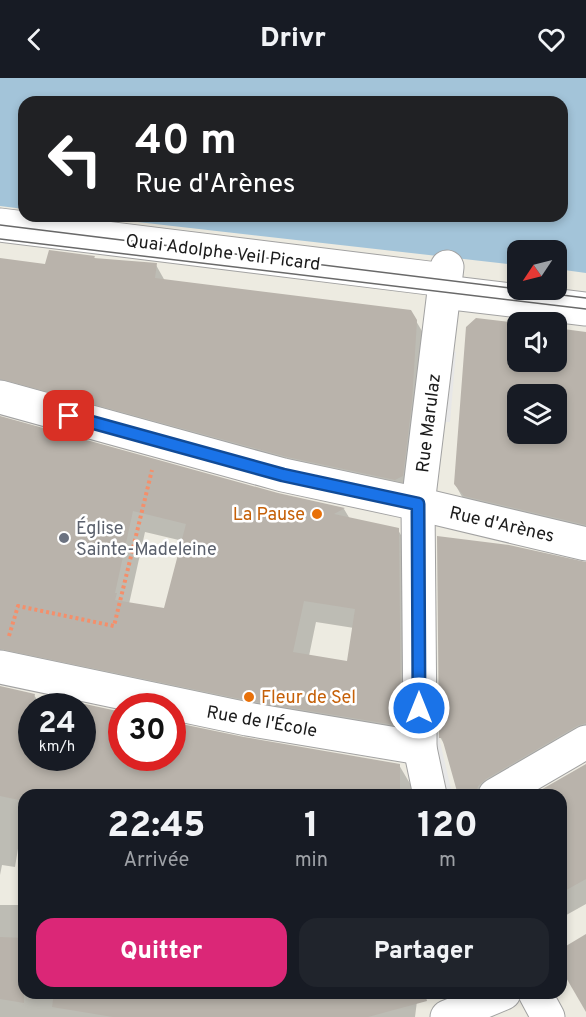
<!DOCTYPE html>
<html lang="fr">
<head>
<meta charset="utf-8">
<style>
  body { margin:0; font-family:Overpass,sans-serif; background:#20242c; color:#f1f3f6; height:100vh; display:flex; flex-direction:column; font-size:22px; white-space:nowrap }
  * { box-sizing:border-box; margin:0 }
  p { font-size:20px; color:#9ea1a6 }
  .icon { flex:none; width:33px; height:33px; fill:none; stroke:currentColor; stroke-width:2; stroke-linecap:round; stroke-linejoin:round }
  .map { position:relative; flex:1; overflow:hidden }
  .drawer { position:absolute; left:18px; top:711px; width:549px; height:210px; display:flex; flex-direction:column; background:#171b24; border-radius:18px; box-shadow:0 3px 9px #0003 }
  .drawer>* { flex:none }
  .banner { position:absolute; left:18px; top:18px; width:550px; height:126px; border-radius:18px; box-shadow:0 3px 9px #0003; background:#202124; color:#fff; overflow:hidden }
  .needle { width:39px; rotate:235deg }
  .buttons { position:absolute; left:507px; top:162px; display:grid; gap:12px }
  .buttons a { display:grid; place-items:center; width:60px; height:60px; border-radius:12px; background:#171b24; box-shadow:0 3px 9px #0003; font-size:30px }
  .speed { position:absolute; left:18px; top:615px; display:flex; gap:12px; font-size:30px; font-weight:700; text-align:center }
  .speed>* { display:grid; place-content:center; width:78px; height:78px; border-radius:50%; background:#171b24; box-shadow:0 3px 9px #0003; line-height:1 }
  .speed small { font-size:15px; font-weight:400 }
  .speed .limit { border:9px solid #d22; background:#fff; color:#111 }
  .pin { position:absolute; display:grid; place-items:center; width:51px; height:51px; color:#fff; margin:-26px; border-radius:12px; box-shadow:0 3px 9px #0006 }
  .me { position:absolute; width:66px; margin:-33px; rotate:0deg; stroke-linejoin:round; filter:drop-shadow(0 0 4px #0008) }
  .turn { display:flex; align-items:center; gap:21px; height:126px; padding:0 18px; font-size:27px }
  .turn .icon { width:78px; height:78px; stroke-width:2.5 }
  .turn b { display:block; font-size:42px; line-height:51px }
  .eta { display:flex; justify-content:space-evenly; align-items:center; height:102px; text-align:center }
  .eta b { font-size:36px; font-weight:800; line-height:42px }
  .cta { display:flex; gap:12px; margin-top:auto; padding:12px 18px }
  .cta a { flex:1; height:69px; border-radius:18px; background:#db2777; color:#fff; font-size:24px; font-weight:800; line-height:69px; text-align:center }
  .cta a+a { background:#20242c; color:#f1f3f6 }
  header { display:flex; justify-content:space-between; align-items:center; height:78px; padding:0 18px; background:#171b24; font-size:27px; font-weight:800 }
  .map>svg:first-child { display:block }
  .parking { fill:#e7e7e7 }
  .water { fill:#a3c4d9 }
  .shadow { fill:#0003; fill-rule:evenodd }
  .building { fill:#b9b3ab; fill-rule:evenodd }
  .lines { fill:none; stroke-linecap:round; stroke-linejoin:round }
  .minor-casing { stroke:#a2a2a2; stroke-width:35 }
  .path { stroke:#f48f6b; stroke-width:4; stroke-dasharray:3 3; stroke-linecap:butt }
  .minor { stroke:#fff; stroke-width:33 }
  .tram { stroke:#696969; stroke-width:1.5 }
  .route-casing { stroke:#114b97; stroke-width:15 }
  .route { stroke:#1a73e8; stroke-width:10 }
  .food-dot { fill:#e8710a; stroke:#fff; stroke-width:2 }
  .worship-dot { fill:#6b7280; stroke:#fff; stroke-width:2 }
  .labels { text-anchor:middle; stroke-width:5; stroke-linejoin:round; paint-order:stroke }
  .street-label { font-size:18px; fill:#1b1b1b; stroke:#fff }
  .food-label { font-size:18px; fill:#c56008; stroke:#fff; text-anchor:end }
  .worship-label { font-size:18px; fill:#5b616d; stroke:#fff; text-anchor:start }
</style>
</head>
<body>
<header><svg class="icon" aria-label="back" viewBox="0 0 24 24"><path d="M15 5l-7 7 7 7"/></svg>Drivr<svg class="icon" aria-label="heart" viewBox="0 0 24 24"><path d="M12 20l-8-8c-3-5 5-10 8-4 3-6 11-1 8 4z"/></svg></header>
<div class="map">
<svg width="586" height="939" viewBox="0 0 586 939">
  <rect width="100%" height="100%" fill="#edebe1"/>
  <g class="parking">
    <path d="M447,273L456,274L450,344H440Z"/>
    <path d="M436,646L451,711L441,714L425,648Z"/>
  </g>
  <path class="water" d="M0,0H586V195L557,191L556,172H518L517,187L85,138H562V24H24V131L0,128Z"/>
  <g class="shadow">
    <path d="M94,179L96,182L156,187L165,203L416,243L432,270L417,424L0,310V182L46,187Z"/>
    <path d="M586,255V463L466,426L455,406L518,284H556ZM518,316H556V356H518Z"/>
    <path d="M0,340L278,417L344,431L350,441L398,452L411,474L413,669L0,597ZM145,454L183,463L165,532L129,526ZM316,544L354,550L348,584L309,578Z"/>
    <path d="M586,486V668L501,717H462L447,671L440,659Z"/>
    <path d="M0,610L34,617L41,628H32V680H33L27,717H24V734L15,789L2,787L0,797Z"/>
    <path d="M243,661L399,687L412,709V717H48L47,680H172Z"/>
    <path d="M586,687V826L561,840V717H535Z"/>
    <path d="M0,827H24V915H418L415,939H0Z"/>
  </g>
  <g class="building">
    <path d="M49,172L95,178L94,180L157,185L155,200L411,232L417,242L412,324L403,398L395,402L287,379L0,301V180L45,186Z"/>
    <path d="M476,240L518,245V284H556V250L586,254V447L464,418L454,406L466,249ZM518,316H556V356H518Z"/>
    <path d="M0,338L278,415L345,430L334,436L399,450L401,648L250,623L0,571ZM133,433L186,446L164,530L115,522L117,515H115ZM304,523L355,531L347,583L293,574Z"/>
    <path d="M437,458L509,467L586,484V645L577,648L486,701L478,708L476,717H458L442,660H439Z"/>
    <path d="M0,608L35,616L32,628V680H82V638L85,626L122,634V680H172V644L244,659L400,686V717H24V723L0,718Z"/>
    <path d="M586,686V801L561,815V717H532Z"/>
    <path d="M586,856V934L561,891V871Z"/>
    <path d="M0,859L24,860V925L0,921Z"/>
    <path d="M54,915H425L427,923L368,939H113L52,929Z"/>
  </g>
  <g class="lines">
    <g class="minor-casing">
      <g id="minor">
        <path d="M0,147L445,202"/>
        <path d="M444,214L586,231"/>
        <path d="M0,319L283,397L418,426L586,466"/>
        <path d="M0,589L247,641L420,670"/>
        <path d="M430,717L420,670V653L418,426L447,189"/>
        <path d="M495,717L586,664"/>
        <path d="M535,915L548,939"/>
        <path d="M447,939L504,915"/>
      </g>
    </g>
    <path class="path" d="M9,558L18,528L114,548L152,392"/>
    <use href="#minor" class="minor"/>
    <g class="tram">
      <path d="M0,147L518,211"/>
      <path d="M0,161L586,231"/>
      <path d="M522,212L586,220"/>
    </g>
  </g>
  <g class="lines">
    <g class="route-casing">
      <path id="route" d="M69,338L283,397L418,426L419,630"/>
    </g>
    <use href="#route" class="route"/>
  </g>
  <g class="food-dot">
    <circle cx="317" cy="436" r="6"/>
    <circle cx="249" cy="619" r="6"/>
  </g>
  <circle class="worship-dot" cx="64" cy="460" r="6"/>
  <g class="labels">
    <g class="street-label">
      <text transform="translate(223 174) rotate(7)" y="6">Quai Adolphe Veil Picard</text>
      <text transform="translate(428 345) rotate(-83)" y="6">Rue Marulaz</text>
      <text transform="translate(502 446) rotate(13)" y="6">Rue d'Arènes</text>
      <text transform="translate(262 643) rotate(10)" y="6">Rue de l'École</text>
    </g>
    <g class="food-label">
      <text x="305" y="442">La Pause</text>
      <text x="261" y="625" text-anchor="start">Fleur de Sel</text>
    </g>
    <g class="worship-label">
      <text x="76" y="456">Église<tspan x="76" dy="21">Sainte-Madeleine</tspan></text>
    </g>
  </g>
</svg>
<div class="buttons">
<a><svg class="needle" viewBox="-14 -14 28 28"><path d="M0-13l5 13h-10z" fill="#e53935"/><path d="M0 13l5-13h-10z" fill="#9ea1a6"/></svg></a>
<a><svg class="icon" aria-label="sound" viewBox="0 0 24 24"><path d="M4 9h4l5-4v14l-5-4H4zM17 9q2 3 0 6"/></svg></a>
<a><svg class="icon" aria-label="layers" viewBox="0 0 24 24"><path d="M12 4l9 5-9 5-9-5zM3 14l9 5 9-5"/></svg></a>
</div>
<div class="speed"><div>24<small>km/h</small></div><div class="limit">30</div></div>
<div class="pin" style="left:69px;top:338px;background:#d93025"><svg class="icon" aria-label="arrive" viewBox="0 0 24 24"><path d="M6 21V4h12l-3 4 3 4H6"/></svg></div>
<svg class="me" style="left:419px;top:630px" viewBox="-20 -20 40 40"><circle r="17" fill="#1a73e8" stroke="#fff" stroke-width="3"/><path d="M0-11L8 9 0 5-8 9z" fill="#fff"/></svg>
<div class="banner">
<div class="turn"><svg class="icon" aria-label="left" viewBox="0 0 24 24"><path d="M17 20v-9H6M10 6l-5 5 5 5"/></svg><div><b>40 m</b>Rue d'Arènes</div></div>
</div>
<section class="drawer">
<div class="eta">
<div><b>22:45</b><p>Arrivée</p></div>
<div><b>1</b><p>min</p></div>
<div><b>120</b><p>m</p></div>
</div>
<div class="cta"><a>Quitter</a><a>Partager</a></div>
</section>
</div>
</body>
</html>
